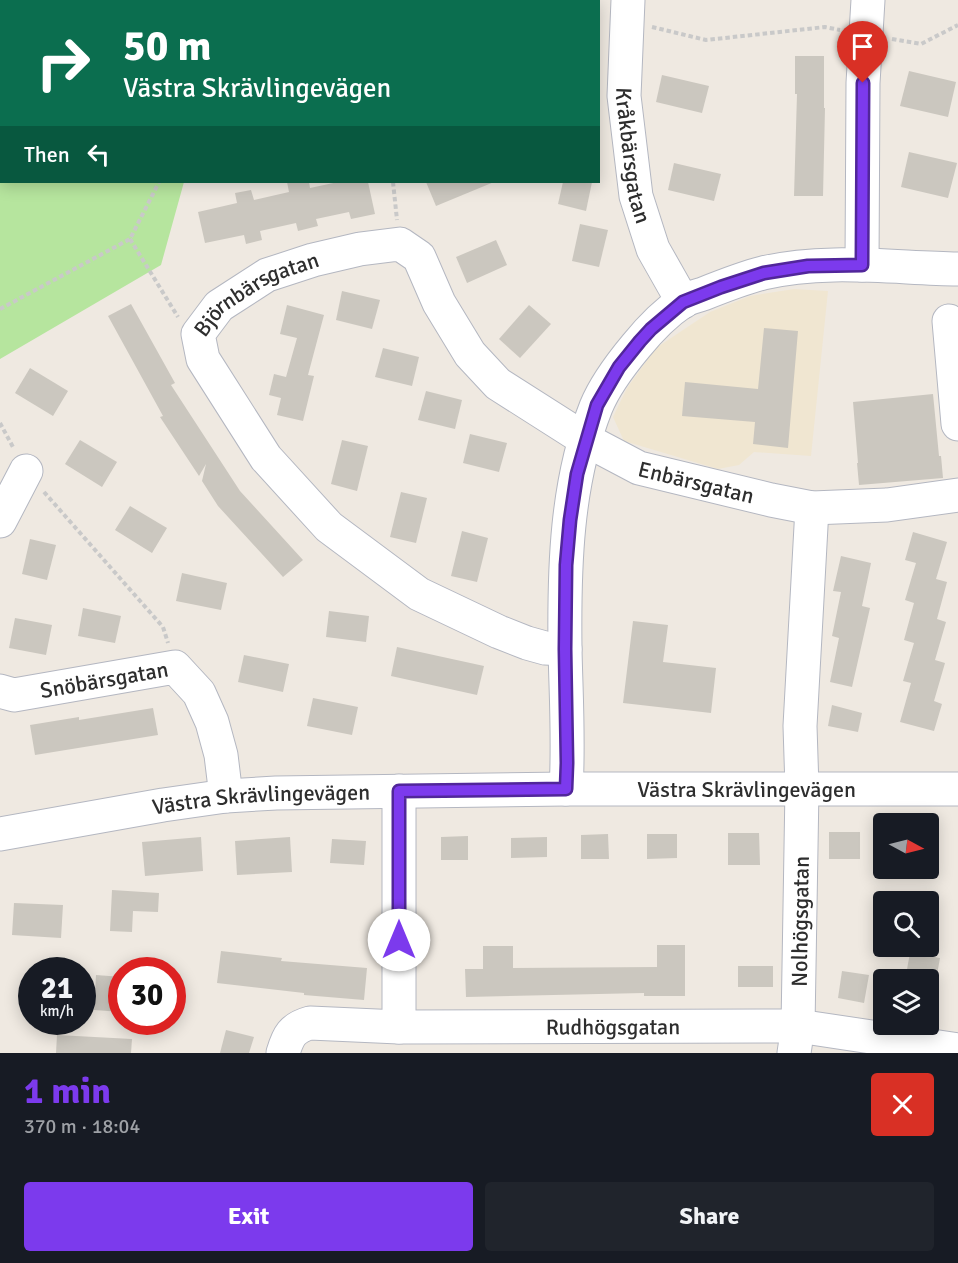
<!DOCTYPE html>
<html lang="en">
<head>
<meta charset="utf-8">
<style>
  body { margin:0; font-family:Signika,sans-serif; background:#20242c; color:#f1f3f6; height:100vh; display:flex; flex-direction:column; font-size:22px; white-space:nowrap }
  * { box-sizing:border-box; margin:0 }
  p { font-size:20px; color:#9ea1a6 }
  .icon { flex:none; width:33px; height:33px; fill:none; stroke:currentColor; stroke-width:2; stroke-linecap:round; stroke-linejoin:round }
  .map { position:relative; height:1053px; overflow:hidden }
  .sheet { display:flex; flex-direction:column; background:#171b24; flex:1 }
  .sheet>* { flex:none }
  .top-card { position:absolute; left:0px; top:0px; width:600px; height:183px; box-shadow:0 3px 15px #0003; background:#0b6e4f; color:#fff; overflow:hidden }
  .needle { width:39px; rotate:97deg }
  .buttons { position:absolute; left:873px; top:813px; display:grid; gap:12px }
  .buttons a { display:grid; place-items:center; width:66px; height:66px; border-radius:6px; background:#171b24; box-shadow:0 3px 15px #0003; font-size:30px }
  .speed { position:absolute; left:18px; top:957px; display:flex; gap:12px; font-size:30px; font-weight:700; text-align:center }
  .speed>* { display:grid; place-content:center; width:78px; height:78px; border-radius:50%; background:#171b24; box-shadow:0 3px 15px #0003; line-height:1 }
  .speed small { font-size:15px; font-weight:400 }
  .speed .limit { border:9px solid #d22; background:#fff; color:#111 }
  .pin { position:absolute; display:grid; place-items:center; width:51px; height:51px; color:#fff; margin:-62px -26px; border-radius:50% 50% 50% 0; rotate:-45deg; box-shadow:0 0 6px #0007 }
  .pin .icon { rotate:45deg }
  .me { position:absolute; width:66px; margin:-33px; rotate:0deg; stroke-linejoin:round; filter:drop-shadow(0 0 4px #0008) }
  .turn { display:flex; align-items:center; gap:21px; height:126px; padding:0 24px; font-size:27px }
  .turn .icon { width:78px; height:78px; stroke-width:2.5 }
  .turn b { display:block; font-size:42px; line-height:51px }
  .then { display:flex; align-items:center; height:57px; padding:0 24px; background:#0003; gap:12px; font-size:22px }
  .round { display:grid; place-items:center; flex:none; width:63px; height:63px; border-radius:6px; background:#20242c }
  .headline { display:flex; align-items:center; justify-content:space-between; height:102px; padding:0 24px }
  h1 { font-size:36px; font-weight:700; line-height:45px; color:#7c3aed }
  .cta { display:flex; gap:12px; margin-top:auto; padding:12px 24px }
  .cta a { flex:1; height:69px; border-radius:6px; background:#7c3aed; color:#fff; font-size:24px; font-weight:700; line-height:69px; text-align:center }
  .cta a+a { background:#20242c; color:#f1f3f6 }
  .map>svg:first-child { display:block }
  .education { fill:#f0e6d1 }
  .green { fill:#b6e59e }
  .building { fill:#cbc7bf }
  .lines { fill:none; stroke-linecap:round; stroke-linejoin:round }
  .minor-casing { stroke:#b4b7c1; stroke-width:35 }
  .path { stroke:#c9c9c9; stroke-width:4; stroke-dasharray:4.5 3; stroke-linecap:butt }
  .minor { stroke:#fff; stroke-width:33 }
  .route-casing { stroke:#51269a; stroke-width:15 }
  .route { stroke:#7c3aed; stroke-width:10 }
  .labels { text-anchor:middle; stroke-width:5; stroke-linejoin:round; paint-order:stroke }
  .street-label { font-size:22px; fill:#2e2e2e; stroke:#fff }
</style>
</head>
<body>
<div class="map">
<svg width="958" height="1053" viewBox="0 0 958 1053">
  <rect width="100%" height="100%" fill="#efe9e1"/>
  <path class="education" d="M794,289L828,291L811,456L754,452L739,465L718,469L624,441L613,417L627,388L656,348L710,312L750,296Z"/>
  <path class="green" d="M0,0H499L498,2H2V182H184L161,265L0,359Z"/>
  <g class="building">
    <path d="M795,56H824V108H825L823,196H794L797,94H795Z"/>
    <path d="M909,71L956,82L948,117L900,106Z"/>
    <path d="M662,75L709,86L702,113L656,102Z"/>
    <path d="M909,152L957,163L948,198L901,187Z"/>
    <path d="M674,163L721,174L714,201L668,190Z"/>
    <path d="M287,182H309L310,188L338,182H368L375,214L351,219L349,212L316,219L318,226L298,231L296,223L260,231L262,240L246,244L244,235L205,243L198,212L237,203L235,193L251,190L254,200L289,192Z"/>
    <path d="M426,182H494L436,206Z"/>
    <path d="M563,182H592L586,211L558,204Z"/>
    <path d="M580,224L608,230L599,267L572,261Z"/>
    <path d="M496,240L507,265L467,283L456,257Z"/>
    <path d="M342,291L380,300L372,329L336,320Z"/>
    <path d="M131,304L175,383L171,385L240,491L303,560L283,577L218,506L202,481L206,464L199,476L160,417L163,416L108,316Z"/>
    <path d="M287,305L324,315L308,375L314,376L303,421L277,415L281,398L269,395L274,374L286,377L297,338L280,334Z"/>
    <path d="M529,305L551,324L520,358L499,339Z"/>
    <path d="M764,328L798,331L788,448L753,444L755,422L682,416L685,382L758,389Z"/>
    <path d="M383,348L419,357L412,386L375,377Z"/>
    <path d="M30,368L68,391L53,416L15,393Z"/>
    <path d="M426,391L462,400L455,429L418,420Z"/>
    <path d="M933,394L939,456H941L943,478L859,485L857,463H858L853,402Z"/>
    <path d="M470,434L507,443L499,472L463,463Z"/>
    <path d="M80,440L117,462L102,487L65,464Z"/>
    <path d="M342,440L368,446L357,491L331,484Z"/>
    <path d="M401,492L427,498L416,543L390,537Z"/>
    <path d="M130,506L167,528L152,553L115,530Z"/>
    <path d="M462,531L488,538L477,582L451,576Z"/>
    <path d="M913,532L947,542L936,579L947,582L937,619L946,622L935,660L945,663L934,701L942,704L934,731L900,722L911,683L903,681L914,643L904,640L914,603L905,600L916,563L905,560Z"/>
    <path d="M30,539L56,545L47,580L22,574Z"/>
    <path d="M841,556L871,563L862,606L870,608L852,687L830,682L839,638L832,636L841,592L833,591Z"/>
    <path d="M182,573L227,583L221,610L176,601Z"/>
    <path d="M83,608L121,616L115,643L78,636Z"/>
    <path d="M329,611L369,616L366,642L326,637Z"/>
    <path d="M15,618L52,625L46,655L9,648Z"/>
    <path d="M633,621L668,625L663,662L716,668L711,713L623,703Z"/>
    <path d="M397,647L484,666L477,695L391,676Z"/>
    <path d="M244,655L289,664L283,692L238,682Z"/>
    <path d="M313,698L358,707L352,735L307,726Z"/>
    <path d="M832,705L862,713L858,732L828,726Z"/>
    <path d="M153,708L158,735L35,755L30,725L79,717V720Z"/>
    <rect x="829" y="832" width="31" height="27"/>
    <path d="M728,833H759L760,865H728Z"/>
    <path d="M608,834L609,859H581V835Z"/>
    <path d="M647,834H677V858L647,859Z"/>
    <path d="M468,836V860H441V837Z"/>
    <path d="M201,837L203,871L145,876L142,842Z"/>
    <path d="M290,837L292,872L237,875L235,841Z"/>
    <path d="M547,837V857L511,858V838Z"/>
    <path d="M332,839L366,841L364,865L330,863Z"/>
    <path d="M112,890L159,893L158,912L133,911L132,932L110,931Z"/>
    <path d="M14,903L63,905L61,938L12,935Z"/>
    <path d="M657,945H685V996H644V993L466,997L465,969H483V946H513V968L657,967Z"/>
    <path d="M221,951L282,958L281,961L367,968L364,1000L304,995V993L217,983Z"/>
    <path d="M910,953L940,958L936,980H905Z"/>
    <rect x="738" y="966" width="35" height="21"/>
    <path d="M842,971L869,975L864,1003L838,998Z"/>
    <path d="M96,975L122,977V1012L94,1010Z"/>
    <path d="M226,1030L254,1037L249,1053H220Z"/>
    <path d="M57,1035L132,1039L131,1053H56Z"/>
  </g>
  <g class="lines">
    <g class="minor-casing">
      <g id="minor">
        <path id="s1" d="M628,0L624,96L636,196L653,249L683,302"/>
        <path d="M862,265L863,83L868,0"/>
        <path d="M949,321L958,424"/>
        <path d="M0,521L26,471"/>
        <path id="s2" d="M565,649L545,648L527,643L499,632L419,594L329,527L266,458L203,359L198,334L219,306L267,275L313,260L360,249L400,244L419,257L439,303L470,354L498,384L586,440L639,468L771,500L812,508L887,505L958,495"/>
        <path id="s3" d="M0,691L14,695L175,667L199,693L212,722L221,755L226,796"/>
        <path d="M566,789C569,742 566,696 565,649C564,568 566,483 596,407C605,385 621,364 636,346C649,330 664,314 682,302C688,298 696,296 703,294C723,286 743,278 763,273C826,258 894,268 958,269"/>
        <path d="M399,791V1027"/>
        <path id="s4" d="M0,834L163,805L226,796L276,793L566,789H958"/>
        <path id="s5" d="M283,1053C288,1036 292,1028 310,1023L399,1027L798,1026L958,1050"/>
        <path id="s6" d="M794,1053L798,1026L802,788L800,726L812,508"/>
      </g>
    </g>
    <g class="path">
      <path d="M371,2L372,0"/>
      <path d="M445,2V0"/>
      <path d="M652,27L706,40L825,27L840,30"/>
      <path d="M892,39L921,44L958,25"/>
      <path d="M393,182L397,220"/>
      <path d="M130,239L178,317"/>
      <path d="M0,309L130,239L159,182"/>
      <path d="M0,423L14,449"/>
      <path d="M44,492L163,627L168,643"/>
    </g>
    <use href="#minor" class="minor"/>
  </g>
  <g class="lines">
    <g class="route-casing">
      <path id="route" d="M399,940V791L566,789L567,763L565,649L566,565L570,520L577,474L597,405L619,367L640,341L651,329L683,302L721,287L764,273L808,266L862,265L863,83"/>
    </g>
    <use href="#route" class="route"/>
  </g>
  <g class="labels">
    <g class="street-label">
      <text dy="8" stroke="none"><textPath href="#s1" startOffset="156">Kråkbärsgatan</textPath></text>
      <text dy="8" stroke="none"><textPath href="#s2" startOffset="579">Björnbärsgatan</textPath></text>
      <text dy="8" stroke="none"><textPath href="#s2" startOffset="1132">Enbärsgatan</textPath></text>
      <text dy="8" stroke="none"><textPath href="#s3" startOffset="106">Snöbärsgatan</textPath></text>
      <text dy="8" stroke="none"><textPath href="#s4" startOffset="750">Västra Skrävlingevägen</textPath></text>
      <text dy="8" stroke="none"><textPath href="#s4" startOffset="264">Västra Skrävlingevägen</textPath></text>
      <text dy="8" stroke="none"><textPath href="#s6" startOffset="132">Nolhögsgatan</textPath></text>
      <text dy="8" stroke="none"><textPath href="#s5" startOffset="346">Rudhögsgatan</textPath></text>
    </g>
  </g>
</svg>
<div class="buttons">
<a><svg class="needle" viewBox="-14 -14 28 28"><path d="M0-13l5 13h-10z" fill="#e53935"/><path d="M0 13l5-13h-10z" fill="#9ea1a6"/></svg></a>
<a><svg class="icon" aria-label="search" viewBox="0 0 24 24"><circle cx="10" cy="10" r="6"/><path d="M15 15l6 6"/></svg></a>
<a><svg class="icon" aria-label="layers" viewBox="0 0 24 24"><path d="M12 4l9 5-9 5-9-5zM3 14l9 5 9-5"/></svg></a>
</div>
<div class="speed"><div>21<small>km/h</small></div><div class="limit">30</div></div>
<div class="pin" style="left:863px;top:83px;background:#d93025"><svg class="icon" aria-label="arrive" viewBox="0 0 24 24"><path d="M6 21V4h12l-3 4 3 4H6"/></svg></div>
<svg class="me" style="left:399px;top:940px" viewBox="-20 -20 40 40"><circle r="19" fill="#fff"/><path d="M0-13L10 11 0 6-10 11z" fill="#7c3aed"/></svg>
<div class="top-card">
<div class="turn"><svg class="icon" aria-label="right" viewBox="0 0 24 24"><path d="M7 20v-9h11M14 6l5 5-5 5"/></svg><div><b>50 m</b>Västra Skrävlingevägen</div></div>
<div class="then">Then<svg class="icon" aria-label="left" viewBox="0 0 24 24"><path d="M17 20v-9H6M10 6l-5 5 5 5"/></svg></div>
</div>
</div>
<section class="sheet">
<div class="headline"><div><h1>1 min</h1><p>370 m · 18:04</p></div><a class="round" style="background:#d93025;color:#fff"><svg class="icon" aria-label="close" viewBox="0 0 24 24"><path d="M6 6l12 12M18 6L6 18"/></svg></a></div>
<div class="cta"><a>Exit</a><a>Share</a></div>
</section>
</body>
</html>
